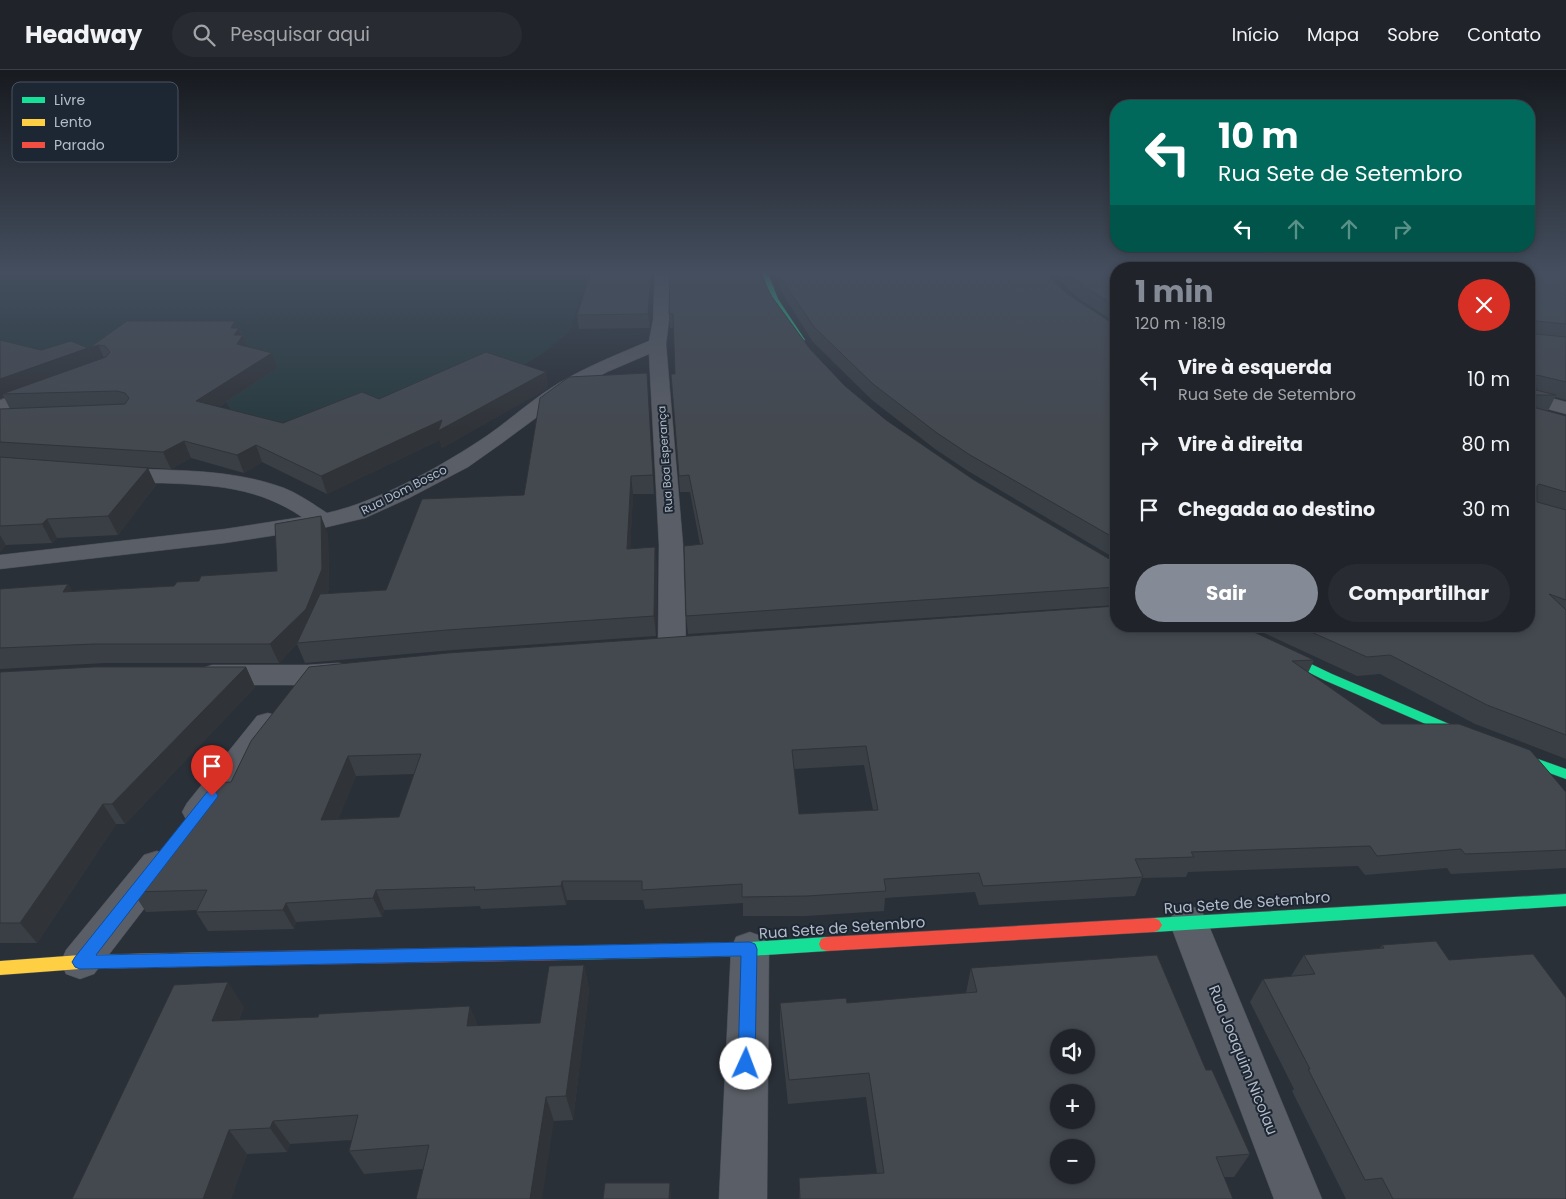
<!DOCTYPE html>
<html lang="pt">
<head>
<meta charset="utf-8">
<style>
  body { margin:0; font-family:Poppins,sans-serif; background:#282c32; color:#f1f3f6; height:100vh; display:flex; flex-direction:column; font-size:19px; white-space:nowrap }
  * { box-sizing:border-box; margin:0 }
  p { font-size:16px; color:#a2a4a8 }
  .icon { flex:none; width:28px; height:28px; fill:none; stroke:currentColor; stroke-width:2; stroke-linecap:round; stroke-linejoin:round }
  .map { position:relative; flex:1; overflow:hidden }
  .side { position:absolute; left:1110px; top:192px; width:425px; height:370px; display:flex; flex-direction:column; background:#20242a; border-radius:20px; box-shadow:0 2px 8px #0003,0 0 0 1px #3d4147 }
  .side>* { flex:none }
  .banner { position:absolute; left:1110px; top:30px; width:425px; height:152px; border-radius:20px; box-shadow:0 2px 8px #0003,0 0 0 1px #3d4147; background:#00695c; color:#fff; overflow:hidden }
  .buttons { position:absolute; left:1050px; top:959px; display:grid; gap:10px }
  .buttons a { display:grid; place-items:center; width:45px; height:45px; border-radius:50%; background:#20242a; box-shadow:0 2px 8px #0003,0 0 0 1px #3d4147; font-size:25px }
  .pin { position:absolute; display:grid; place-items:center; width:42px; height:42px; color:#fff; margin:-51px -21px; border-radius:50% 50% 50% 0; rotate:-45deg; box-shadow:0 0 5px #0007 }
  .pin .icon { rotate:45deg }
  .me { position:absolute; width:55px; margin:-28px; rotate:2deg; stroke-linejoin:round; filter:drop-shadow(0 0 4px #0008) }
  .turn { display:flex; align-items:center; gap:18px; height:105px; padding:0 25px; font-size:22px }
  .turn .icon { width:65px; height:65px; stroke-width:2.5 }
  .turn b { display:block; font-size:35px; line-height:42px }
  .lanes { display:flex; align-items:center; height:48px; padding:0 25px; background:#0003; justify-content:center; gap:25px; direction:ltr }
  .lanes .off { opacity:.35 }
  .round { display:grid; place-items:center; flex:none; width:52px; height:52px; border-radius:26px; background:#282c32 }
  .head { display:flex; align-items:center; justify-content:space-between; height:85px; padding:0 25px }
  h1 { font-size:30px; font-weight:700; line-height:38px; color:#848b96 }
  .primary-button { display:flex; gap:10px; margin-top:auto; padding:10px 25px }
  .primary-button a { flex:1; height:58px; border-radius:30px; background:#848b96; color:#fff; font-size:20px; font-weight:700; line-height:58px; text-align:center }
  .primary-button a+a { background:#282c32; color:#f1f3f6 }
  ul { padding:0; list-style:none }
  li { display:flex; align-items:center; gap:15px; height:65px; padding:0 25px }
  li div { flex:1 }
  li b { display:block; font-size:19px }
  li em { font-style:normal }
  header { display:flex; align-items:center; gap:30px; box-sizing:border-box; height:70px; padding:0 25px; background:#20242a; border-bottom:1px solid #3d4147 }
  header strong { font-size:24px }
  nav { display:flex; gap:28px; margin-inline-start:auto; font-size:18px }
  .search { width:350px; height:45px; background:#282c32; display:flex; align-items:center; gap:12px; box-sizing:border-box; padding:0 18px; border-radius:28px; color:#a2a4a8; font-size:19px }
  .map>svg:first-child { display:block }
  .green { fill:#273a3e }
  .lines { fill:none; stroke-linecap:round; stroke-linejoin:round }
  .street-casing { stroke:#484c53; stroke-width:1 }
  .fast-casing { stroke:#484c53; stroke-width:1 }
  .slow-casing { stroke:#484c53; stroke-width:1 }
  .jam-casing { stroke:#484c53; stroke-width:1 }
  .street { fill:#5a5e66; fill-rule:evenodd }
  .fast { fill:#16e098; fill-rule:evenodd }
  .slow { fill:#ffcf43; fill-rule:evenodd }
  .jam { fill:#f24e42; fill-rule:evenodd }
  .wall { fill:#3a3f45; fill-rule:evenodd }
  .shaded-wall { fill:#303338 }
  .building { fill:#444950; stroke:#303338; fill-rule:evenodd }
  .route { fill:#1a73e8; stroke:#114b97 }
  .labels { text-anchor:middle; stroke-width:4; stroke-linejoin:round; paint-order:stroke }
  .far-street-label { font-size:11px; fill:#b4bcc9; stroke:#1d2633 }
  .street-label { font-size:12px; fill:#b4bcc9; stroke:#1d2633 }
  .near-street-label { font-size:15px; fill:#b4bcc9; stroke:#1d2633 }
  .key { fill:#1d2633; stroke:#4a5360; stroke-width:1 }
  .key-label { font-size:14px; fill:#b4bcc9 }
</style>
</head>
<body>
<header>
<strong>Headway</strong>
<div class="search"><svg class="icon" aria-label="search" viewBox="0 0 24 24"><circle cx="10" cy="10" r="6"/><path d="M15 15l6 6"/></svg>Pesquisar aqui</div>
<nav><a>Início</a><a>Mapa</a><a>Sobre</a><a>Contato</a></nav>
</header>
<div class="map">
<svg width="1566" height="1129" viewBox="0 0 1566 1129">
  <rect width="100%" height="100%" fill="#2a3038"/>
  <path class="green" d="M0,203H586L572,256L567,264L543,283L496,313L373,370L232,343L227,334V327L96,279L0,309Z"/>
  <g class="lines">
    <g class="street-casing">
      <g id="street">
        <path d="M655,203H669V250L666,274L683,475L686,575L682,581L672,584L662,581L658,575L659,475L649,284L607,302L571,322L502,373L468,397L409,428L365,448L323,458L225,473L0,499V485L225,459L302,447C258,417 214,415 162,413C144,413 125,414 108,410L105,405L108,400L116,398C172,401 230,398 284,418C299,424 313,434 327,443C380,431 442,396 488,365C512,348 534,328 559,313C588,296 618,284 649,271L653,250Z"/>
        <path d="M43,315L50,317L52,321L50,325L0,343V330Z"/>
        <path d="M1529,322L1566,332V344L1529,334Z"/>
        <path d="M339,593L349,595L353,602L349,609L307,615H212L202,612L198,605L202,598L212,595H307Z"/>
        <path d="M268,643L279,646L283,654L279,662L211,751L199,755L187,751L182,742L187,733L257,646Z"/>
        <path d="M157,781L170,785L175,795L170,805L94,904L80,909L66,904L61,892L66,880L144,785Z"/>
        <path d="M1188,835L1201,840L1207,851L1322,1129H1274L1169,851L1175,840Z"/>
        <path d="M750,862L764,867L769,879L767,1129H719L731,879L736,867Z"/>
      </g>
    </g>
    <g class="fast-casing">
      <g id="fast">
        <path d="M762,203H768L778,229L805,270L803,271H799L772,229Z"/>
        <path d="M1216,556H1231L1332,604L1475,665L1476,668L1475,671H1465L1324,610Z"/>
        <path d="M1510,679L1566,699V709L1505,687L1504,684L1505,681Z"/>
        <path d="M1566,824V836L1154,862L1149,860L1146,855L1149,850L1154,848Z"/>
        <path d="M827,867L833,869L835,874L833,879L827,881L750,886L560,890L554,888L552,883L554,878L560,876L750,872Z"/>
      </g>
    </g>
    <g class="slow-casing">
      <path id="slow" d="M228,882L234,884L236,889L234,894L228,896L80,899L0,905V891L80,885Z"/>
    </g>
    <g class="jam-casing">
      <g id="jam">
        <path d="M1154,848L1159,850L1162,855L1159,860L1154,862L827,881L821,879L819,874L821,869L827,867Z"/>
        <path d="M560,876L566,878L568,883L566,888L560,890L228,896L222,894L220,889L222,884L228,882Z"/>
      </g>
    </g>
    <use href="#street" class="street"/>
    <use href="#fast" class="fast"/>
    <use href="#slow" class="slow"/>
    <use href="#jam" class="jam"/>
  </g>
  <g class="wall">
    <path d="M653,203L650,258L579,259L577,245Z"/>
    <path d="M774,203H1046L1066,223L1112,253L1116,254V489L968,401L935,379L872,330L813,272L784,226Z"/>
    <path d="M1052,203H1116V253L1078,228Z"/>
    <path d="M1529,203H1566V330L1555,327L1548,341L1566,346V689L1475,654L1380,604L1357,606L1249,556H1529Z"/>
    <path d="M772,227L810,279L845,316L886,350L974,410L1111,490L1116,491V535L688,564L686,546L700,474L690,422H680L671,304H675L673,258H670L669,244Z"/>
    <path d="M127,251H235L237,258H239L242,265H243L248,277L277,298L219,337L283,353L379,329L548,318L442,378L440,370L327,424L262,392L244,403L191,388L171,399L139,397L156,415L118,465L57,468L52,473L6,475L0,482V339H10L4,327L0,328V270L41,280L88,278L95,291L89,278Z"/>
    <path d="M647,303L654,424H633L630,479L657,496L656,566L453,580L305,593L297,574L279,593H105L0,599V519L68,514L72,521L174,516L199,511L277,501L328,464L329,518L327,524L386,520L524,425Z"/>
    <path d="M1314,590L1308,603L1382,654L1566,722V798L1451,804L1447,798L1365,805L1358,796L1188,802L1186,807L1142,808L1135,826L979,835L975,822L885,828L884,841L806,846H743V833L645,839L643,830H567L566,835L481,839L480,836L384,840L382,847L296,852L294,859L208,861L196,842L197,840L146,842L133,822L231,712L309,597ZM864,695L873,740L799,744L794,699ZM414,704L399,747L338,749L356,706Z"/>
    <path d="M246,597L255,617L125,754H116L37,873H0V602Z"/>
    <path d="M1382,875L1566,1129H1346L1292,1021L1294,1019L1250,932L1263,909L1291,906L1304,885L1380,878Z"/>
    <path d="M584,895L589,920L573,1050L554,1051L423,1099L364,1104L349,1081L352,1070L290,1074L287,1082L247,1084L231,1129H72L244,937L239,950L478,956L540,953Z"/>
    <path d="M971,898L1206,1000L1250,1084L1234,1107H1224L1233,1129H799V1108L877,1104L866,1027L788,1034L780,957V933H847L966,923Z"/>
  </g>
  <g class="shaded-wall">
    <path d="M651,203H653L650,258L648,244Z"/>
    <path d="M235,251L238,259L239,258L242,266L243,265L249,280L236,273L231,258Z"/>
    <path d="M98,275L105,290L96,294L89,278Z"/>
    <path d="M88,278L96,294L2,324L4,327L0,328V309Z"/>
    <path d="M272,283L277,298L203,347L196,331Z"/>
    <path d="M546,302L548,318L442,378L440,370L327,424L321,406Z"/>
    <path d="M647,303L649,320L654,424L653,405Z"/>
    <path d="M184,371L191,388L171,399L163,382Z"/>
    <path d="M256,375L262,392L244,403L237,385Z"/>
    <path d="M148,398L156,415L118,465L108,446Z"/>
    <path d="M631,406L633,424L629,499L627,479Z"/>
    <path d="M321,446L328,464L329,518L313,558L297,573V574L279,593L270,574Z"/>
    <path d="M47,449L57,468L52,473L42,454Z"/>
    <path d="M0,465L6,475L0,482Z"/>
    <path d="M655,477L657,496L656,566L654,546Z"/>
    <path d="M68,514L79,533L63,522Z"/>
    <path d="M246,597L255,617L125,754L112,734Z"/>
    <path d="M348,686L356,706L330,770L321,750Z"/>
    <path d="M103,734L116,754L37,873L20,853Z"/>
    <path d="M562,811L567,830L566,835L561,816Z"/>
    <path d="M376,820L384,840L382,847L373,828Z"/>
    <path d="M286,833L296,852L294,859L283,840Z"/>
    <path d="M584,895L589,920L573,1050L566,1026Z"/>
    <path d="M228,912L244,937L229,976L212,951Z"/>
    <path d="M470,936L480,960L467,956Z"/>
    <path d="M546,1027L554,1051L542,1129H530Z"/>
    <path d="M273,1051L290,1074L287,1082L270,1058Z"/>
    <path d="M229,1060L247,1084L231,1129H203Z"/>
    <path d="M670,1113L671,1124V1129H669Z"/>
  </g>
  <g class="building">
    <path d="M591,203H651L648,244L577,245Z"/>
    <path d="M670,203H759L772,227L810,279L845,316L886,350L974,410L1111,490L1116,491V517L686,546L684,476L703,474L689,405L679,406L671,304H675L673,244H669Z"/>
    <path d="M779,203H1046L1066,223L1112,253L1116,254V469L970,385L937,363L873,314L814,257L784,213Z"/>
    <path d="M1069,203H1116V237L1081,214Z"/>
    <path d="M1529,203H1566V254L1536,251L1534,253L1536,264L1566,267V312L1537,305L1535,307L1536,320L1556,325H1531L1529,336L1566,346V422L1539,414L1537,416V432L1566,440V530L1549,524L1566,540V665L1487,635L1390,585L1367,587L1298,556H1529Z"/>
    <path d="M127,251H235L231,258H239L234,265H243L237,274L272,283L196,331L283,353L362,322L379,329L486,282L546,302L438,361L442,350L321,406L256,375L237,385L184,371L163,382L0,372V339L125,334L129,328L125,323L117,321L2,324L106,287L110,282L105,276L98,275L89,278Z"/>
    <path d="M0,270L41,280L71,271L88,278L0,309Z"/>
    <path d="M647,303L653,405L631,406L627,479L655,477L654,546L447,560L297,573L320,524L386,520L422,429L524,425L540,328L569,307Z"/>
    <path d="M0,387L148,398L108,446L47,449L42,454L0,456Z"/>
    <path d="M321,446L322,499L306,539L270,574H94L0,578V519L68,514L63,522L174,516L177,512L199,511L201,506L277,501L275,454Z"/>
    <path d="M1116,536V556H1241L1314,590L1292,591L1382,654H1459L1530,680L1566,722V780L1465,784L1461,779L1377,786L1370,776L1191,782L1194,787L1135,789L1143,807L983,816L979,803L884,809L886,821L807,826L742,827V814L642,820V811H562L561,816L474,820L475,817L376,820L373,828L286,833L283,840L196,842L207,820L133,822L139,812L218,713L231,712L251,671L309,597L448,583ZM866,676L878,740L799,744L792,680ZM421,684L399,747L321,750L348,686Z"/>
    <path d="M93,597H246L112,734H103L20,853H0V602Z"/>
    <path d="M1436,871L1449,890L1533,884L1566,928V1129H1393L1382,1108L1365,1110L1308,999H1310L1263,909L1315,904L1304,885L1384,878L1382,875Z"/>
    <path d="M1157,885L1206,1000H1212L1250,1084L1216,1087L1233,1129H800L799,1108L884,1103L869,1003L789,1010L780,933L846,928L847,933L977,922L971,898ZM1059,968H1086V995H1059ZM1059,1022H1086V1050H1059ZM1059,1078H1086V1105H1059Z"/>
    <path d="M584,895L566,1026L546,1027L530,1129H416L429,1075L349,1081L358,1045L273,1051L270,1058L229,1060L203,1129H72L174,915L228,912L212,951L318,947L319,944L470,936L467,956L540,953L549,896Z"/>
    <path d="M605,1113H670L669,1129H603Z"/>
  </g>
  <linearGradient id="sky" x2="0" y2="1"><stop stop-color="#171a1f"/><stop offset="0.56" stop-color="#444e5e"/><stop offset="1" stop-color="#444e5e" stop-opacity="0"/></linearGradient>
  <rect width="1566" height="361" fill="url(#sky)"/>
  <path class="route" d="M212,721L216,722L218,726L216,729L96,885L750,872L755,874L757,879L755,994L753,1000L746,1003L740,1000L738,994L741,886L80,899L75,897L72,892L75,887L207,722Z"/>
  <g class="labels">
    <g class="far-street-label">
      <text transform="translate(665 389) rotate(-94)" y="4">Rua Boa Esperança</text>
    </g>
    <g class="street-label">
      <text transform="translate(404 420) rotate(-27)" y="4">Rua Dom Bosco</text>
    </g>
    <g class="near-street-label">
      <text transform="translate(1247 833) rotate(-4)" y="5">Rua Sete de Setembro</text>
      <text transform="translate(842 858) rotate(-4)" y="5">Rua Sete de Setembro</text>
      <text transform="translate(1243 990) rotate(68)" y="5">Rua Joaquim Nicolau</text>
    </g>
  </g>
  <rect x="12" y="12" width="166" height="80" rx="8" class="key"/>
  <rect x="22" y="27" width="23" height="6" fill="#16e098"/>
  <rect x="22" y="49" width="23" height="7" fill="#ffcf43"/>
  <rect x="22" y="72" width="23" height="6" fill="#f24e42"/>
  <g class="key-label">
    <text x="54" y="35">Livre</text>
    <text x="54" y="57">Lento</text>
    <text x="54" y="80">Parado</text>
  </g>
</svg>
<div class="buttons">
<a><svg class="icon" aria-label="sound" viewBox="0 0 24 24"><path d="M4 9h4l5-4v14l-5-4H4zM17 9q2 3 0 6"/></svg></a>
<a>+</a>
<a>−</a>
</div>
<div class="pin" style="left:212px;top:726px;background:#d93025"><svg class="icon" aria-label="arrive" viewBox="0 0 24 24"><path d="M6 21V4h12l-3 4 3 4H6"/></svg></div>
<svg class="me" style="left:746px;top:994px" viewBox="-20 -20 40 40"><circle r="19" fill="#fff"/><path d="M0-13L10 11 0 6-10 11z" fill="#1a73e8"/></svg>
<div class="banner">
<div class="turn"><svg class="icon" aria-label="left" viewBox="0 0 24 24"><path d="M17 20v-9H6M10 6l-5 5 5 5"/></svg><div><b>10 m</b>Rua Sete de Setembro</div></div>
<div class="lanes"><svg class="icon" aria-label="left" viewBox="0 0 24 24"><path d="M17 20v-9H6M10 6l-5 5 5 5"/></svg><svg class="icon off" aria-label="ahead" viewBox="0 0 24 24"><path d="M12 20V5M6 11l6-6 6 6"/></svg><svg class="icon off" aria-label="ahead" viewBox="0 0 24 24"><path d="M12 20V5M6 11l6-6 6 6"/></svg><svg class="icon off" aria-label="right" viewBox="0 0 24 24"><path d="M7 20v-9h11M14 6l5 5-5 5"/></svg></div>
</div>
<section class="side">
<div class="head"><div><h1>1 min</h1><p>120 m · 18:19</p></div><a class="round" style="background:#d93025;color:#fff"><svg class="icon" aria-label="close" viewBox="0 0 24 24"><path d="M6 6l12 12M18 6L6 18"/></svg></a></div>
<ul>
<li><svg class="icon" aria-label="left" viewBox="0 0 24 24"><path d="M17 20v-9H6M10 6l-5 5 5 5"/></svg><div><b>Vire à esquerda</b><p>Rua Sete de Setembro</p></div><em>10 m</em></li>
<li><svg class="icon" aria-label="right" viewBox="0 0 24 24"><path d="M7 20v-9h11M14 6l5 5-5 5"/></svg><div><b>Vire à direita</b></div><em>80 m</em></li>
<li><svg class="icon" aria-label="arrive" viewBox="0 0 24 24"><path d="M6 21V4h12l-3 4 3 4H6"/></svg><div><b>Chegada ao destino</b></div><em>30 m</em></li>
</ul>
<div class="primary-button"><a>Sair</a><a>Compartilhar</a></div>
</section>
</div>
</body>
</html>
